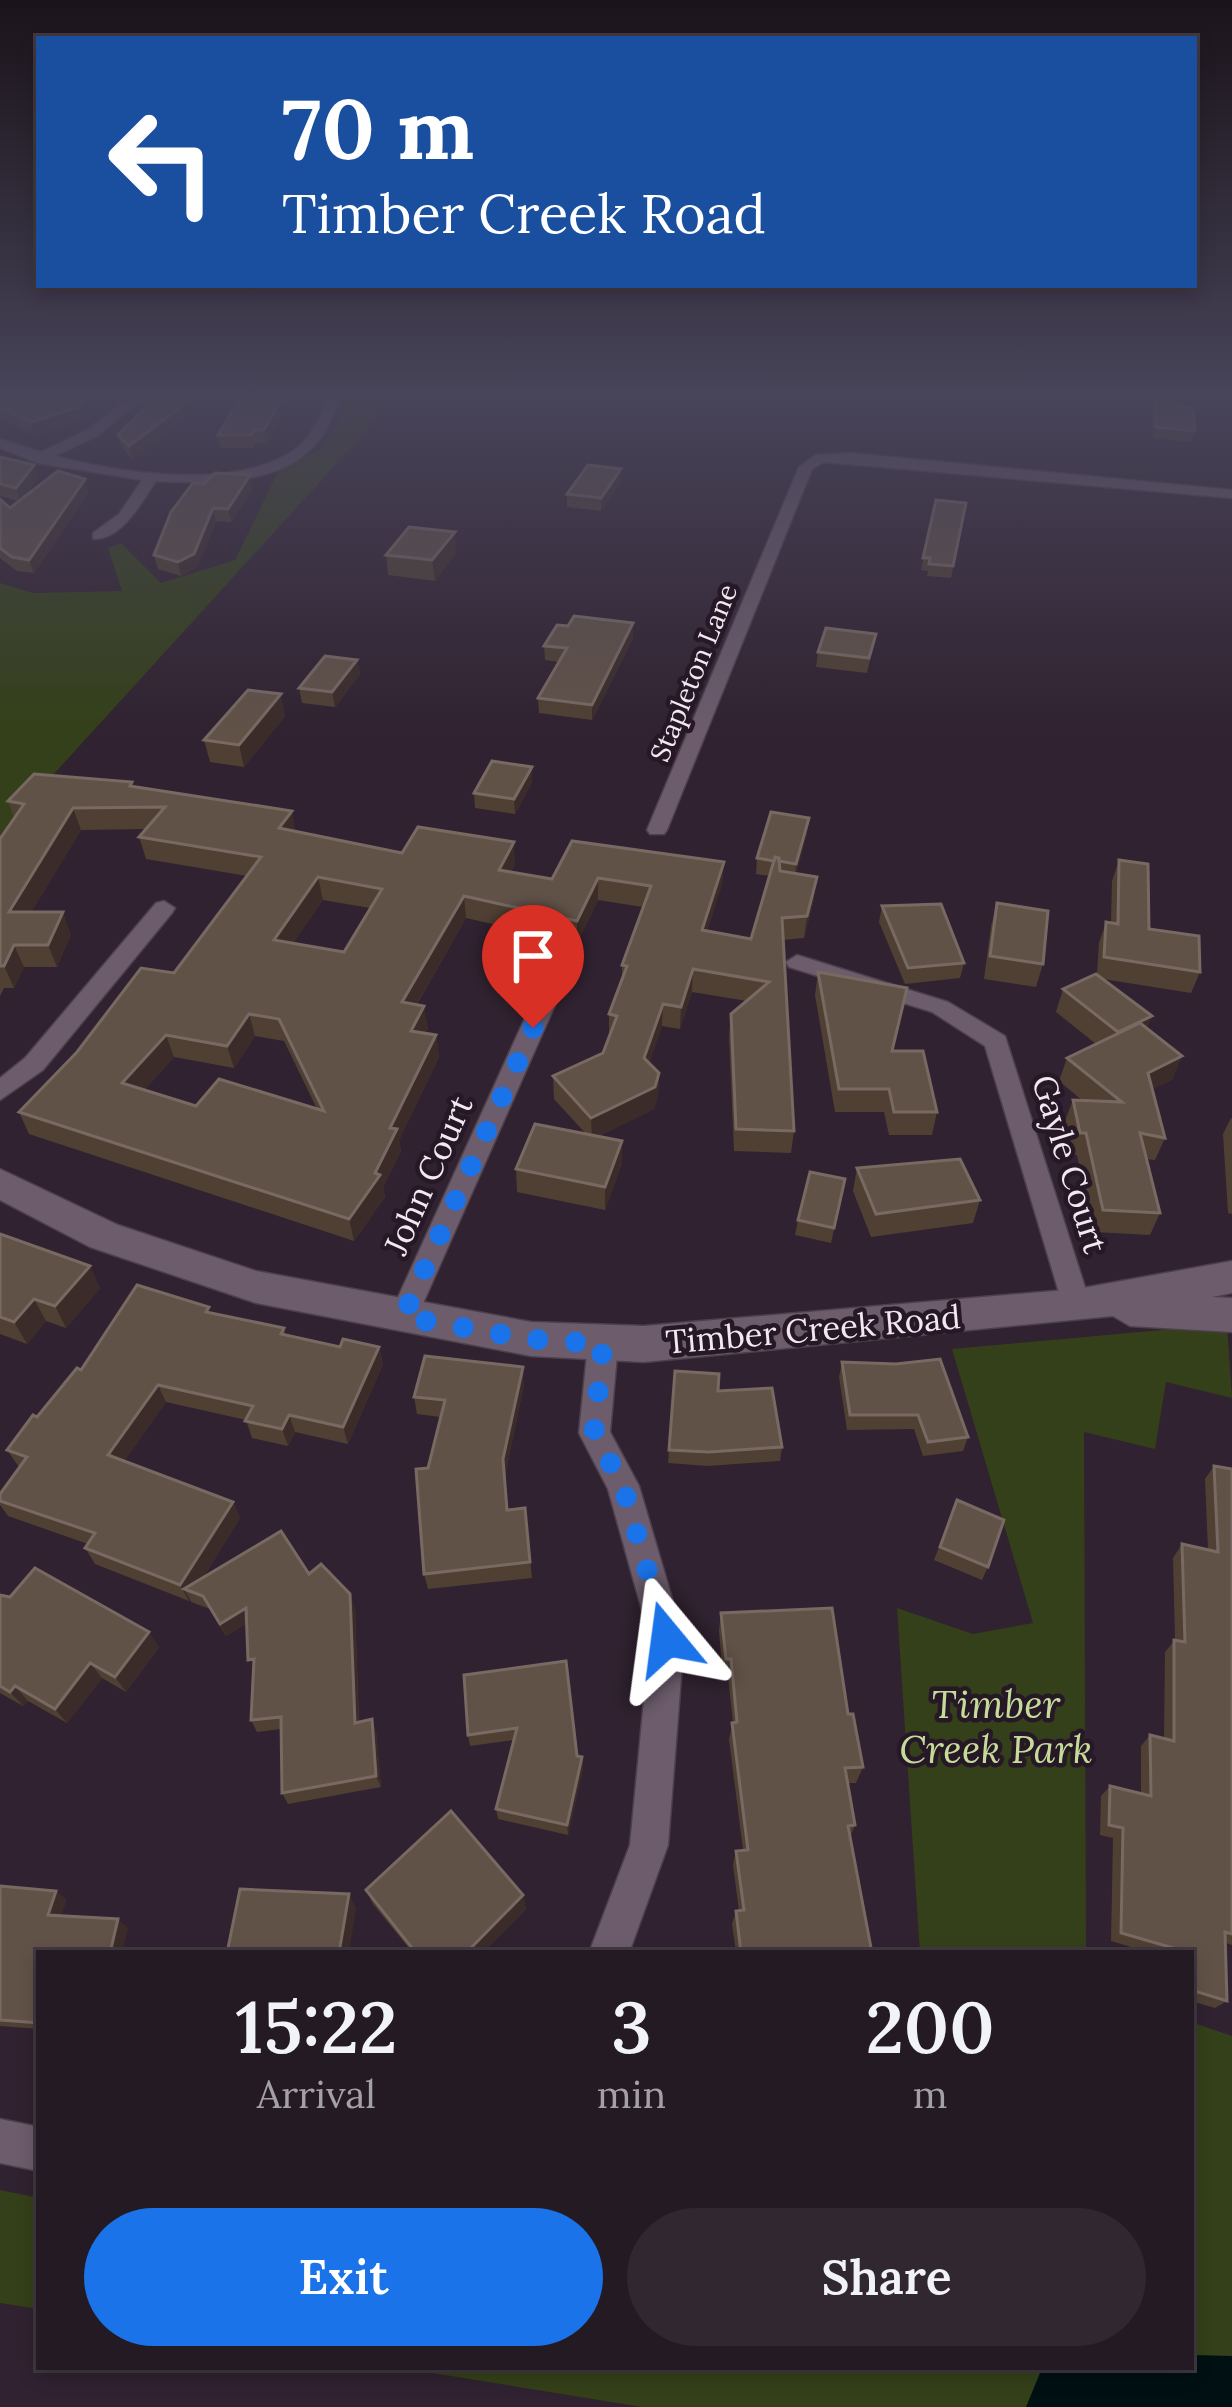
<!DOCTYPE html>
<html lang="en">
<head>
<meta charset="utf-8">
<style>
  body { margin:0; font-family:Lora,serif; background:#302731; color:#f1f3f6; height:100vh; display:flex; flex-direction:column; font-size:45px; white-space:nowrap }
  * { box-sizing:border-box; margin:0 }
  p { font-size:39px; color:#a3a1a6 }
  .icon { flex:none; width:66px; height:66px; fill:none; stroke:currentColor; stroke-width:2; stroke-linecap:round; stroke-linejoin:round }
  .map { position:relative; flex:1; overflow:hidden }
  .panel { position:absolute; left:36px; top:1950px; width:1158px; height:420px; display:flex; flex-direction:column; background:#241a24; border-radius:0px; box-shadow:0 6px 18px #0003,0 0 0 3px #413841 }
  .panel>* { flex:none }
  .banner { position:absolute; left:36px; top:36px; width:1161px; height:252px; border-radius:0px; box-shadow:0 6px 18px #0003,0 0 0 3px #413841; background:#1a4fa0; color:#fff; overflow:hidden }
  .pin { position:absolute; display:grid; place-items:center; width:102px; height:102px; color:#fff; margin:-123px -51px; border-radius:50% 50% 50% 0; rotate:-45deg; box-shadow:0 0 12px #0007 }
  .pin .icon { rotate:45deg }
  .me { position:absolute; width:132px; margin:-66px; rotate:344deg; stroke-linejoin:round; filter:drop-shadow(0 0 9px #0008) }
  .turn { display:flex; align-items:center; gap:42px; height:252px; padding:0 48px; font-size:54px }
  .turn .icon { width:156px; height:156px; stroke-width:2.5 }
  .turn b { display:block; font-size:84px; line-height:102px }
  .eta { display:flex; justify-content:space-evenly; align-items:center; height:204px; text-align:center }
  .eta b { font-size:72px; font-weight:600; line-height:84px }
  .button { display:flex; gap:24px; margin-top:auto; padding:24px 48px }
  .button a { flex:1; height:138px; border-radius:72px; background:#1a73e8; color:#fff; font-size:48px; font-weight:600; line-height:138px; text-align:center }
  .button a+a { background:#302731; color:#f1f3f6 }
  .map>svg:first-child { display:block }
  .green { fill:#344019 }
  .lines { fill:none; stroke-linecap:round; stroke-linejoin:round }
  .river { fill:#011012; fill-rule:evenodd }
  .street-casing { stroke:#4c404c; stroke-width:3 }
  .secondary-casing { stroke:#4c404c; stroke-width:3 }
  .street { fill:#6c5c6c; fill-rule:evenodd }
  .secondary { fill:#6c5c6c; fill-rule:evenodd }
  .wall { fill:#4f4033; fill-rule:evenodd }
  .shaded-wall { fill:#3b2c29 }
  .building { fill:#615248; stroke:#786962; stroke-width:3; fill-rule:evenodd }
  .route { stroke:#1a73e8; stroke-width:21; stroke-dasharray:0 37.8 }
  .labels { text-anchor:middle; stroke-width:9; stroke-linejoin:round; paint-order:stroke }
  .far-street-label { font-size:27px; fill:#f2e8f2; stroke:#261826 }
  .street-label { font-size:33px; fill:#f2e8f2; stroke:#261826 }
  .near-park-label { font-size:39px; font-style:italic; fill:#c5dc98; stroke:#261826 }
</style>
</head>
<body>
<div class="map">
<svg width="1232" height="2407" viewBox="0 0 1232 2407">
  <rect width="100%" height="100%" fill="#302230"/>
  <g class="green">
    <path d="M351,395H399L53,775L0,866V583L33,593L122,591L108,548L121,543L161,583L235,560L280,468L322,449Z"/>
    <path d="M1227,1324L1232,1398L1166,1382L1155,1449L1084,1432L1086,1953H920L897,1608L973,1634L1033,1623L952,1349Z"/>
    <path d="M1191,2022L1232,2036V2407H642L396,2367H1191Z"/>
    <path d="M0,2190L39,2198V2309L0,2303Z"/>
  </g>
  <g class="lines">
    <path class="river" d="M1191,2355L1232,2356V2407H1026L1040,2373L1055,2367H1191Z"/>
    <g class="street-casing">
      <g id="street">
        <path d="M133,395H147L97,436L55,456C119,473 236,491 294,450C313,437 320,414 330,395H342C333,414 326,436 309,451C272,486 203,483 156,481C141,503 122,540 93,539V533L119,514L142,480L38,463L0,448V439L41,452L87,430Z"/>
        <path d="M850,453L1232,490V498L824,462L812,469L667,830L664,834H650L647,830L799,467L816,455Z"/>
        <path d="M164,901L175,908L172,913L43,1070L0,1100V1078L25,1058L156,903Z"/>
        <path d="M797,955L948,1002L1005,1036L1091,1306L1087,1314L1077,1318L1067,1314L1063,1306L985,1046L932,1012L789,967L786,962Z"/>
        <path d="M547,988L559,996L417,1317L413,1325L403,1329L393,1325L389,1317L535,996Z"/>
        <path d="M603,1332L613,1335L618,1344L610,1432L639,1486L684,1639L668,1845L629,1953H589L630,1845L650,1639L608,1489L579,1433L588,1344L593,1335Z"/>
        <path d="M0,2119L39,2127V2171L0,2163Z"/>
      </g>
    </g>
    <g class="secondary-casing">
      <path id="secondary" d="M0,1169L118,1225L256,1271L531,1322L644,1326L1077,1289L1232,1261V1293L1212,1297L1232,1298V1332L1130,1326L1113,1316L644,1362L531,1356L256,1303L90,1247L0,1200Z"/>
    </g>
    <use href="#street" class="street"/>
    <use href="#secondary" class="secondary"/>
  </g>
  <g class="wall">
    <path d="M0,395L83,419L35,435L0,419Z"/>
    <path d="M158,395H214L132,459L122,447L118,435Z"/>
    <path d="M293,395L266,443H256L253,448H221L218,435Z"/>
    <path d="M1151,395H1177L1178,407L1195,431L1192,442L1153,438Z"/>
    <path d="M0,457L38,478L22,499L85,479L88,493L34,573L17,571L0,558V499L10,508L19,501L0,496Z"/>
    <path d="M621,482L601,511L567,507V494Z"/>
    <path d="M253,488L231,522L216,521L197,567L181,576L158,569L154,555L171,512Z"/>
    <path d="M936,500L966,503L951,578L927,576L928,571L921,570Z"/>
    <path d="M456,553L435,581L388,575L386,555Z"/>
    <path d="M633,623V638L592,720L539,713L538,698L559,662L545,660L544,646L568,626Z"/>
    <path d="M876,634L867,673L816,667L818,652Z"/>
    <path d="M357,660L360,674L335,707L302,703L299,688Z"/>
    <path d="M285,716L244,767L210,762L204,740Z"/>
    <path d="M132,782L133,787L296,832L402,853L515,864L511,872L552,879L724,862L722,884L707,931L751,939L770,876L756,874L757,858L807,833L796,874L814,899L804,938L783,940L794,1131L791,1153L734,1151L729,1037L731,1014L747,1001L692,992L680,1029L662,1026L649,1063L659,1073L658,1095L654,1109L599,1136L622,1141V1163L605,1210L517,1192L516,1169L586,1134L554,1099L553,1076L603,1053L609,1037V1014L622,980V965L643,907L598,900L577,943L466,918L417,1004L428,1028L425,1033L436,1035L439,1057L399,1140L401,1151L383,1187L385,1197L354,1241L29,1134L19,1112L174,973L247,876L146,859L139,837L146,829L81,830L31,912L71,934L57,967H24L14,988H4L0,996V839L14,818L8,801ZM323,900L370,908L344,952L293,943ZM255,1036L284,1041L317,1109L196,1106L144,1090L174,1057L234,1068Z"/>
    <path d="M532,782L515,814L475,808L474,793Z"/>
    <path d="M1119,860L1149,929L1200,972L1191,993L1103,979L1147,1028L1173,1079L1152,1089L1165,1138L1155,1160L1147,1159L1160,1213L1150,1235L1094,1232L1077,1155H1072L1064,1123L1073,1100L1083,1101L1059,1081L1067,1058L1096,1044L1056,1012L1063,989L1097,975L1099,943L1106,922L1111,923L1112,881Z"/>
    <path d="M997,903L1043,964L1036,987L984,979L991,926Z"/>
    <path d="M882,906L964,963L960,978L905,984L879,922Z"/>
    <path d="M818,972L893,1051L937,1112L932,1135H889L884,1112H835L815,995Z"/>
    <path d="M1231,1118L1232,1119V1214L1228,1213L1223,1134Z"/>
    <path d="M857,1168L980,1200L973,1223L871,1237L853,1191Z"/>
    <path d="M845,1179L831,1243L795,1235L798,1220Z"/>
    <path d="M0,1234L100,1288L66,1328L46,1321L27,1344L0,1334Z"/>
    <path d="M211,1313L284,1328L286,1336L340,1347H379L383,1364L348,1444L295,1432L288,1446L252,1438L246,1420L166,1402L124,1461L233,1502L240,1518L203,1578L309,1574L355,1607L359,1722L376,1731L381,1787L288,1804L282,1793L281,1729L257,1732L251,1720L254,1670L247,1623L226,1636L210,1609L191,1602L190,1599L189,1601L95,1564L85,1548L88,1544L8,1516L0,1505V1494L19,1467L7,1450L81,1370Z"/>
    <path d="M842,1362L968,1437L963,1451L923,1456L914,1429L847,1430L839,1377Z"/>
    <path d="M675,1371L718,1391L782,1447L780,1461L708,1466L668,1463Z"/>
    <path d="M524,1384L505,1476L508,1509L525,1508L532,1578L428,1589L424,1574L428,1468L440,1417L417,1414L414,1397Z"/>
    <path d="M1214,1466L1232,1469V1945L1226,1943L1227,2001L1215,2008L1191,2001V1953H1151L1111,1941L1113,1838L1100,1835L1101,1796L1110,1786L1141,1793V1746L1150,1735L1164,1738L1165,1652L1175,1640L1173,1558L1182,1544L1208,1550L1205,1479Z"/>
    <path d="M957,1500L988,1567L982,1580L934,1560Z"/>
    <path d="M0,1595L159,1647L126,1692L102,1678L67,1723L28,1701L23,1706L0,1693Z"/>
    <path d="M721,1613L848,1714L863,1767L856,1783H848L855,1825L850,1837L872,1953H736L732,1924L736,1911H739L733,1865L736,1851L743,1850L729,1739L733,1723L728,1676L723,1677L719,1631Z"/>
    <path d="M464,1675L577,1756L582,1757L583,1768L568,1835L498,1819L496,1809L514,1740L470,1746L468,1735Z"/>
    <path d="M0,1886L56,1891L66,1900L61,1916L128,1928L39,1953V2029L0,2026Z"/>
    <path d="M366,1890L523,1895L526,1909L482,1953H413L373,1904Z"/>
  </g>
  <g class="shaded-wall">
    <path d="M90,395H104L83,419L35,435L31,422Z"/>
    <path d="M196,395H214L132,459L129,446Z"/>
    <path d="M284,395H293L266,443L264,430Z"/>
    <path d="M34,465L38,478L20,501L16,488Z"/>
    <path d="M621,469V482L601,511V498Z"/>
    <path d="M250,475L253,488L231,522L228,509Z"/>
    <path d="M85,479L88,493L34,573L29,560Z"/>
    <path d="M213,508L216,521L197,567L181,576L178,562Z"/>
    <path d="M455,532L456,553L435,581L432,560Z"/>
    <path d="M633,623V638L592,720V705Z"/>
    <path d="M357,660L360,674L335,707L332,692Z"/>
    <path d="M281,694L285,716L244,767L239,745Z"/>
    <path d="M532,767V782L515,814L514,799Z"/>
    <path d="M73,808L81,830L18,934L9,912Z"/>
    <path d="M292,811L296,833L279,828Z"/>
    <path d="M809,818L807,833L795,879L796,864Z"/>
    <path d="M514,842L515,864L501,892L499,870Z"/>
    <path d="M724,862L722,884L700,953L702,930Z"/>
    <path d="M318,877L323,900L280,963L274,940Z"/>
    <path d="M817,877L814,899L804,938L807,916Z"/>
    <path d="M598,878V900L577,943V921Z"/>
    <path d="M464,896L466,918L405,1024L402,1002Z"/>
    <path d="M63,912L71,934L57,967L48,945Z"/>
    <path d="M14,945L24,967L14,988L4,966Z"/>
    <path d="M693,969L692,992L680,1029L681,1007Z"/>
    <path d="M663,1004L662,1026L644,1080V1058Z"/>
    <path d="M424,1006L428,1028L415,1054L411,1031Z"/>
    <path d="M249,1014L255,1036L234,1068L227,1046Z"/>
    <path d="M1152,1016L1143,1039L1118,1032Z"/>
    <path d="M166,1035L174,1057L130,1105L122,1083Z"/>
    <path d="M436,1035L439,1057L399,1140L401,1151L383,1187L385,1197L354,1241L349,1219L375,1173L390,1128Z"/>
    <path d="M1182,1056L1173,1079L1139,1096L1148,1073Z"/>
    <path d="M659,1073L658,1095L654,1109L592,1140L591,1118Z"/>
    <path d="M622,1141V1163L605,1210V1187Z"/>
    <path d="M90,1266L100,1288L66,1328L55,1306Z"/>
    <path d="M34,1299L46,1321L27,1344L14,1322Z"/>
    <path d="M379,1347L383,1364L348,1444L343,1427Z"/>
    <path d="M523,1367L524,1384L505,1476L503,1459Z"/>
    <path d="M158,1385L166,1402L117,1472L108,1455Z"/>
    <path d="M289,1415L295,1432L288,1446L282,1429Z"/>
    <path d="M233,1502L240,1518L194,1593L184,1589L190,1599L189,1601L180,1585Z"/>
    <path d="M350,1594L355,1607L359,1734L355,1723Z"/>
    <path d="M246,1608L252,1620L226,1636L220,1624Z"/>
    <path d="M149,1632L159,1647L126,1692L115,1677Z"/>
    <path d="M90,1663L102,1678L67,1723L55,1709Z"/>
    <path d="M15,1686L28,1701L23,1706L10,1692Z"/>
    <path d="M372,1719L376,1731L381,1787L376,1776Z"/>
    <path d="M582,1757L583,1768L568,1835L567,1825Z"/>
    <path d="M56,1891L66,1900L59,1924L48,1915Z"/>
    <path d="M349,1894L356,1908L349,1953H339Z"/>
    <path d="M523,1895L526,1909L482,1953H466Z"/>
    <path d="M118,1919L128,1928L122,1953H110Z"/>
  </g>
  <g class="building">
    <path d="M0,395H90L80,407L31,422L0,408Z"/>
    <path d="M158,395H196L129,446L118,435Z"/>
    <path d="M242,395H284L264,430H254L251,435H218Z"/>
    <path d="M1155,395H1177L1178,407L1193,408L1195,431L1156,427Z"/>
    <path d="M0,457L34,465L16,488L0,484Z"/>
    <path d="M588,465L621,469L601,498L567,494Z"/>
    <path d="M58,471L85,479L29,560L12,557L0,548V499L10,508Z"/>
    <path d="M215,473L250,475L228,509L213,508L194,554L178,562L154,555L171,512L193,483L204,484Z"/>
    <path d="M936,500L966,503L953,566L929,564L930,558H923Z"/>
    <path d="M409,527L455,532L432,560L386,555Z"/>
    <path d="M574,616L633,623L592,705L538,698L567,648L544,646L557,625L568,626Z"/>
    <path d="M826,628L876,634L869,658L818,652Z"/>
    <path d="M325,656L357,660L332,692L299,688Z"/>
    <path d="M248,690L281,694L239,745L204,740Z"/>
    <path d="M492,761L532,767L514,799L474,793Z"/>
    <path d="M34,774L132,782L130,786L292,811L279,828L402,853L418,827L514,842L499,870L552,879L572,841L724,862L702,930L751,939L775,857L779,858L780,871L817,877L807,916L782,918L794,1131L736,1129L731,1014L769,982L693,969L681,1007L663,1004L644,1058L659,1073L655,1087L591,1118L553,1076L603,1053L617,1016L609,1014L627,966L622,965L651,886L598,878L577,921L464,896L402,1002L424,1006L411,1031L436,1035L390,1128L397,1129L375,1173L380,1175L349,1219L19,1112L77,1052L141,968L174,973L261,857L139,837L165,807L73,808L9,912H63L48,945H14L4,966H0V839L24,804L8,801ZM318,877L382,889L344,952L274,940ZM249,1014L279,1019L324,1111L219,1079L196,1106L122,1083L166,1035L227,1046Z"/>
    <path d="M771,812L809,818L796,864L779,861V858L775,857L774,861L757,858Z"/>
    <path d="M1119,860L1148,864L1149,929L1199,936L1200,972L1104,957L1106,922L1118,924Z"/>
    <path d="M997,903L1048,911L1043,964L990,956Z"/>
    <path d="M941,904L964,963L908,968L882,906Z"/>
    <path d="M818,972L907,988L892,1051H923L937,1112H894L889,1089H839Z"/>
    <path d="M1096,974L1152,1016L1118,1032L1063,989Z"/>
    <path d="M1140,1023L1182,1056L1148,1073L1165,1138L1140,1133L1160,1213L1103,1210L1086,1133H1080L1073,1100L1122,1102L1067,1058Z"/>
    <path d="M535,1124L622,1141L605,1187L516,1169Z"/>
    <path d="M960,1159L980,1200L876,1214L857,1168Z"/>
    <path d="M810,1172L845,1179L834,1228L798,1220Z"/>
    <path d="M0,1234L90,1266L55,1306L34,1299L14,1322L0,1317Z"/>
    <path d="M137,1285L209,1307L206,1312L284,1328L281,1334L340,1347L343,1339L379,1347L343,1427L289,1415L282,1429L245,1421L253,1406L158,1385L108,1455L233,1502L180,1585L85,1548L95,1533L0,1501V1494L27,1457L7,1450L33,1415L37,1417L77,1368L81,1370Z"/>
    <path d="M425,1356L523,1367L503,1459L507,1510L525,1508L530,1562L424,1574L416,1469L428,1468L445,1400L414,1397Z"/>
    <path d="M940,1359L968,1437L928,1442L918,1415H850L842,1362L896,1364Z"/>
    <path d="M675,1371L719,1374L718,1391L772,1388L782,1447L709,1452L669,1450Z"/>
    <path d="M1214,1466L1232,1469V1934L1225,1932L1227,2001L1191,1990V1953H1173V1948L1121,1933L1123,1828L1109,1825L1110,1786L1151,1796L1150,1735L1174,1741V1640L1185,1642L1182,1544L1218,1552Z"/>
    <path d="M957,1500L1004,1520L988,1567L940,1547Z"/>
    <path d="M281,1531L309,1574L321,1564L350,1594L355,1723L372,1719L376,1776L282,1793L281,1717L251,1720L254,1659L248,1660L246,1608L220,1624L203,1596L184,1589Z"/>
    <path d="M35,1568L149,1632L115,1677L90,1663L55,1709L15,1686L10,1692L0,1686V1595L10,1597Z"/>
    <path d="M832,1608L848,1714H853L863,1767L845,1768L855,1825L848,1826L872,1953H741L736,1911L744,1910L736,1851L748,1850L732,1723L737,1722L731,1659H726L721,1613Z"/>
    <path d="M566,1661L577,1756L582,1757L567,1825L496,1809L517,1728L468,1735L464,1675Z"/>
    <path d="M451,1811L523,1895L466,1953H416L366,1890Z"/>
    <path d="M0,1886L56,1891L48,1915L118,1919L110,1953H39V2023L0,2020Z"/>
    <path d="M240,1889L349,1894L339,1953H227Z"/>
  </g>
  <linearGradient id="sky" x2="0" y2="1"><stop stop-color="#1a131a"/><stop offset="0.54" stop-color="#484459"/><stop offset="1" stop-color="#484459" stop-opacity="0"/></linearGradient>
  <rect width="1232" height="732" fill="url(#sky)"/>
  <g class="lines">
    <path class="route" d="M533,1028L403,1317L530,1339L603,1344L594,1433L623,1486L667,1639"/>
  </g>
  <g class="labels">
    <g class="far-street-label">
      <text transform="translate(694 673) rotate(-68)" y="9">Stapleton Lane</text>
    </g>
    <g class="street-label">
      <text transform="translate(1070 1164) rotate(73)" y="12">Gayle Court</text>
      <text transform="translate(428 1175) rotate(-66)" y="12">John Court</text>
      <text transform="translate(813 1329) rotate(-5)" y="12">Timber Creek Road</text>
    </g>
    <g class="near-park-label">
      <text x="996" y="1718">Timber<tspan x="996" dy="45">Creek Park</tspan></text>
    </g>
  </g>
</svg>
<div class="pin" style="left:533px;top:1028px;background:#d93025"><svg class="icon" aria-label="arrive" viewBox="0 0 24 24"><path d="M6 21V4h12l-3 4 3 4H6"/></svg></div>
<svg class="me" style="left:667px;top:1639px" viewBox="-20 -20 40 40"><path d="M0-17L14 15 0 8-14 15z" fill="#1a73e8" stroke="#fff" stroke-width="4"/></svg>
<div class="banner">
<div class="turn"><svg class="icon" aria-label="left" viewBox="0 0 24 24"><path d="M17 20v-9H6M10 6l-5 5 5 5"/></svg><div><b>70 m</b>Timber Creek Road</div></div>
</div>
<section class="panel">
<div class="eta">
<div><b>15:22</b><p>Arrival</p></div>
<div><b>3</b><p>min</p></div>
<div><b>200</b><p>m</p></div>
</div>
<div class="button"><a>Exit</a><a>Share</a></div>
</section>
</div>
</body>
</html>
